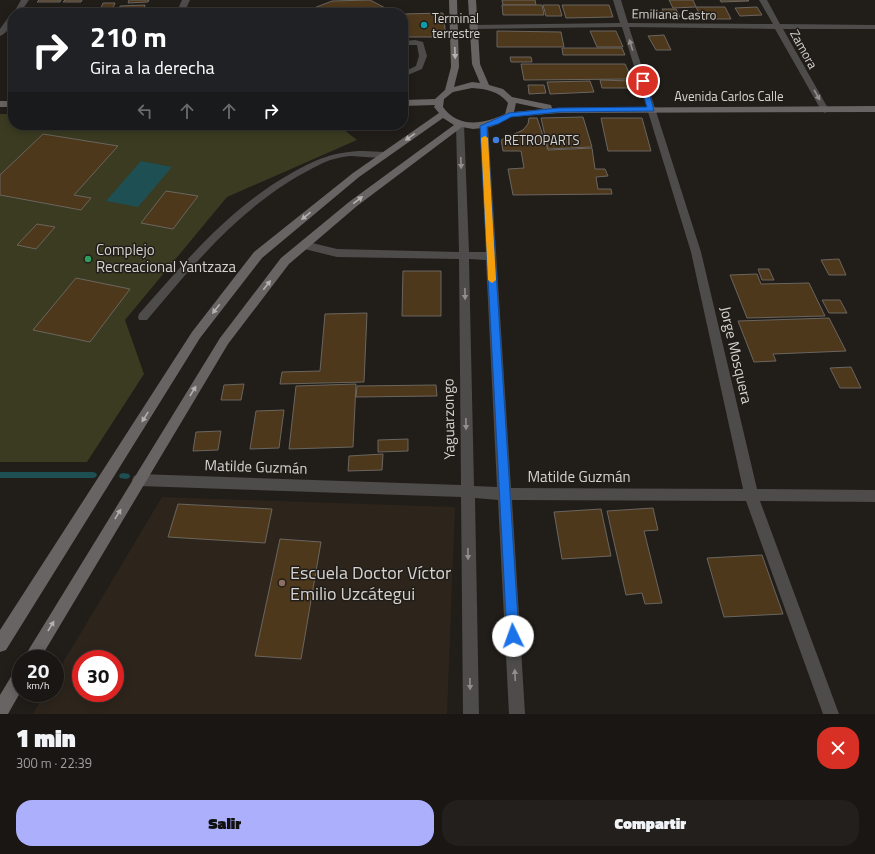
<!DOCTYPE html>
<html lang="es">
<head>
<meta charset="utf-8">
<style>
  body { margin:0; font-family:"Titillium Web",sans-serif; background:#221f1c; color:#f1f3f6; height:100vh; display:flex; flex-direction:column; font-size:15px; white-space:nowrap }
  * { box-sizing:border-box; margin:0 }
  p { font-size:13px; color:#9f9fa0 }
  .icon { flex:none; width:22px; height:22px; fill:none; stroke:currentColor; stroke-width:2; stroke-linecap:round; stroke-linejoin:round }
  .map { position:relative; height:714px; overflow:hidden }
  .side { display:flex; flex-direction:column; background:#191613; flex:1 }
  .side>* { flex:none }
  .top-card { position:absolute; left:8px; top:8px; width:400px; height:122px; border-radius:16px; box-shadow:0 2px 10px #0003,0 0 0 1px #373533; background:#202124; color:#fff; overflow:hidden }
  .speed { position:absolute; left:12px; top:650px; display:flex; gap:8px; font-size:20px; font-weight:700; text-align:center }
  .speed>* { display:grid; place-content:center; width:52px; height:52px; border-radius:50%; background:#191613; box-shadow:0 2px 10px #0003,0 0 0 1px #373533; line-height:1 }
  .speed small { font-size:10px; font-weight:400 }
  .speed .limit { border:6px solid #d22; background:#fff; color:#111 }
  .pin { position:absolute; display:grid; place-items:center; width:34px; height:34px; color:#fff; margin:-17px; border:2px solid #fff; border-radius:50%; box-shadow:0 1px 4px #0007 }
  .me { position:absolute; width:44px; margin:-22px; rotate:357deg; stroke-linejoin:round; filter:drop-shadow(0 0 3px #0008) }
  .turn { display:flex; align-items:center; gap:14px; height:84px; padding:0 16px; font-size:18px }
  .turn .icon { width:52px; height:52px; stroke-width:2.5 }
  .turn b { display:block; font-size:28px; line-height:34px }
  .lanes { display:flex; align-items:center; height:38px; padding:0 16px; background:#0003; justify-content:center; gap:20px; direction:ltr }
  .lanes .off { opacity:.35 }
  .round { display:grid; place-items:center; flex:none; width:42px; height:42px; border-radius:16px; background:#221f1c }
  .summary { display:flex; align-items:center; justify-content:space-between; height:68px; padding:0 16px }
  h1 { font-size:24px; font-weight:800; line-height:30px }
  .button { display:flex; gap:8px; margin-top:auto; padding:8px 16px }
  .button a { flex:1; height:46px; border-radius:16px; background:#acaffb; color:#111; font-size:16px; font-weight:800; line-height:46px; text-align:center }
  .button a+a { background:#221f1c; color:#f1f3f6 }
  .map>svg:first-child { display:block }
  .built { fill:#2d251c; fill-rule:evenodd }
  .green { fill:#3a3b21 }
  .water { fill:#1e4f52 }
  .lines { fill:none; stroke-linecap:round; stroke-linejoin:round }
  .stream { fill:#1e4f52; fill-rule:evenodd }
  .building { fill:#4e381c; stroke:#6a655f }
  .lane { fill:#4e4b4b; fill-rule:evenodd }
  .street { fill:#4e4b4b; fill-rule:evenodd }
  .secondary { fill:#696464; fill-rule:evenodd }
  .oneway { fill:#928e8d }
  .oneway2 { fill:#b5b1af }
  .route { fill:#1a73e8; stroke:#114b97 }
  .slow { fill:#f59e0b }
  .culture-dot { fill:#0f9aa8; stroke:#211d19; stroke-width:1.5 }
  .shop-dot { fill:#3f7fe0; stroke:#211d19; stroke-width:1.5 }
  .leisure-dot { fill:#2e9e5b; stroke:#211d19; stroke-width:1.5 }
  .education-dot { fill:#8d6e63; stroke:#211d19; stroke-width:1.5 }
  .labels { text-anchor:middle; stroke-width:3; stroke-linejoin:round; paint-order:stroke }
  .far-street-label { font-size:13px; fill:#d5d2cf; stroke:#211d19 }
  .far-poi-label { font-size:13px; fill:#d5d2cf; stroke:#211d19; text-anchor:start }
  .poi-label { font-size:15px; fill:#d5d2cf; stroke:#211d19; text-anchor:start }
  .street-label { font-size:15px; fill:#d5d2cf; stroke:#211d19 }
  .near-poi-label { font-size:18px; fill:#d5d2cf; stroke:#211d19; text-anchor:start }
</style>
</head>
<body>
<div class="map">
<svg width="875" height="714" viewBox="0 0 875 714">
  <rect width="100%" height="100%" fill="#211d19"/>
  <path class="built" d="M162,497L455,507L447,714H33L45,693H55V676ZM81,659H115V693H81Z"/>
  <path class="green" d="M0,114H13V125H338L357,140L227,197L125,320L144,374L87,462H0Z"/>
  <path class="water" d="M141,161L172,167L138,207L106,201Z"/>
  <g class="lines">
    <g class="stream">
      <path d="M0,472H93L96,473L97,475L96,477L93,478H0Z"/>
      <path d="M123,473L129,474L130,476L129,478L126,479L120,478L119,476L120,474Z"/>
    </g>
  </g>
  <g class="building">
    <path d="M39,0H61L60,2H37Z"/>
    <path d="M65,0H82L81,2H63Z"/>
    <path d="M129,0H149L148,2L128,3Z"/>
    <path d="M370,0L395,13H301L332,1Z"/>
    <path d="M502,0H535L536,5H503Z"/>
    <path d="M669,0H693L696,7L673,8Z"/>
    <path d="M720,0H748L749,1L721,2Z"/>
    <path d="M103,3H115L111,13H99Z"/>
    <path d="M145,5L143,13H118L120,6Z"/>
    <path d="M502,5H542L544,15H503Z"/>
    <path d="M543,5H559L562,16H546Z"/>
    <path d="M562,5H609L613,17L566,18Z"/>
    <path d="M696,7H725L731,19H702Z"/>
    <path d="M757,7L762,15L740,16L735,8Z"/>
    <path d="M662,9H676L680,17H666Z"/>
    <path d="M443,13L446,37H403V14Z"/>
    <path d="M497,31L561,32L564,47H497Z"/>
    <path d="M590,31H616L623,47H597Z"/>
    <path d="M664,35L671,50H656L648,36Z"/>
    <path d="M562,48H622L625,55H563Z"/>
    <path d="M510,57H531L532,62H511Z"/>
    <path d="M521,64H625L632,79L524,80Z"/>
    <path d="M600,80L631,81L633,88H602Z"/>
    <path d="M590,81L594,92L550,94L547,82Z"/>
    <path d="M528,85H544L546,93L529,94Z"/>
    <path d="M583,117L592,147L548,149L541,118Z"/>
    <path d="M529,118H537L548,150L592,148L595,169H605L608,176L596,177L598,189H611L612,194L513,195L508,169L524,168L521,151H503L501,140L523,130L528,124Z"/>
    <path d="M601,118H642L651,151H608Z"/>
    <path d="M43,134L118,146L74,195L91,198L81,210L0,195V175Z"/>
    <path d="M166,191L198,196L173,229L141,223Z"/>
    <path d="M37,224L55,227L36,249L17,245Z"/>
    <path d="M839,259L846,275H829L821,260Z"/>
    <path d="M758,269H769L774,280H762Z"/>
    <path d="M403,271H441V316H402Z"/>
    <path d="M757,274L761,284L809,283L825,316L747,318L730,275Z"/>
    <path d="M76,278L130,289L90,342L33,330Z"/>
    <path d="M822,300H840L847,313H829Z"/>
    <path d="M367,313L364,382L280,384L282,372L320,371L325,314Z"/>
    <path d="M829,318L846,351L773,354L776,361L754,362L738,321Z"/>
    <path d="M851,367L861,388H840L830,368Z"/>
    <path d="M244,384L241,400H221L224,385Z"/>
    <path d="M356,384L353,447L289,449L296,386Z"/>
    <path d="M436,385L437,396L356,397L357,386Z"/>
    <path d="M284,410L279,448L250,449L256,411Z"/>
    <path d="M221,431L218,450L193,451L196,432Z"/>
    <path d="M408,439V451L378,452V440Z"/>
    <path d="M383,454L382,470L348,471L349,456Z"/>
    <path d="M178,504L272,509L265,543L168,537Z"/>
    <path d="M653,508L658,530L644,531L662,603L645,604L642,593L626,595L607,511Z"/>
    <path d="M601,509L611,556L562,559L554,512Z"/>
    <path d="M280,539L321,542L301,659L255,656Z"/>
    <path d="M762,555L783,614L724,617L707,558Z"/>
  </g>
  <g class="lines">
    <g class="lane">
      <path d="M415,40L423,42L427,56L422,69L403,77V72L416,66L419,56L417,45H403V41Z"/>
      <path d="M364,151L384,152L388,155C384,160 358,156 350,156C340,157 332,159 323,163C247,199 200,257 147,320H139L138,317L139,314C185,262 228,209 290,174C314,160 335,151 364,151Z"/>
    </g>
    <g class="street">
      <path d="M21,0H29L20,13L13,14Z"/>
      <path d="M182,0H190L184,13H176Z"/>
      <path d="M613,0H621L628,23L773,24L759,0H767L780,24L875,25V29H783L829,110L825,113L821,110L775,29L629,27L701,252L757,489L875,490V502L760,501L839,714H823L746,501L512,500L525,714H509L498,500L475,498L479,714H463L461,497L139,486L134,484L132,480L134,476L139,474L461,485L459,259L337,257L300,248L299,245L304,241L337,249L459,252L456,124L460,121L464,124L469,252H486L480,126L484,123L488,126L511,488L743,489L691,252L622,27L473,29L469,27L473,25L620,23ZM469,259L486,260L497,487L474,486Z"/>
      <path d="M10,15H13C13,23 8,33 0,36V29Z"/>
    </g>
    <g class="secondary">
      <path d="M449,0H457L459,67L454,87L472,82L480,83L472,64L468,0H476L480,64L489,85L503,89L512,97L551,105L552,108L875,106V112L559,113L511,117L491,127L473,129L462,127L357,206L289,264L228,344L40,659H23L220,338L281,258L349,202L454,125L443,118L359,177L262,258L200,338L6,650L0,652V630L192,332L254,252L353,173L439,113L434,107L435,105L403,106V100L435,99L445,90L451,67ZM472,88C486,89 499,91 508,103L505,114C484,124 459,129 443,107L444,99L453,92ZM516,103L544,109L514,112Z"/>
      <rect x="0" y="101" width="13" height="6"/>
      <path d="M21,668V691L8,714H0V695L15,670Z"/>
    </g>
  </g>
  <defs><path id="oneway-solid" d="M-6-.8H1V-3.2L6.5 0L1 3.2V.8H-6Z"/></defs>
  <g class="oneway">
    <use href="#oneway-solid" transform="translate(631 45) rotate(-107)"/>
    <use href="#oneway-solid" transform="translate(817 95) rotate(61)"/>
    <use href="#oneway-solid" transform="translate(461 163) rotate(88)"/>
    <use href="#oneway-solid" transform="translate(465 294) rotate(89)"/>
    <use href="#oneway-solid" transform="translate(466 424) rotate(89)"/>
    <use href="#oneway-solid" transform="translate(468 554) rotate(89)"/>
    <use href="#oneway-solid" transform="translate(515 675) rotate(-93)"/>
    <use href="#oneway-solid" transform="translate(470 684) rotate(89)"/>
  </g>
  <g class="oneway2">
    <use href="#oneway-solid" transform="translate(455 53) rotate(88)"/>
    <use href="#oneway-solid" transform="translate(410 137) rotate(145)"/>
    <use href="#oneway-solid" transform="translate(358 200) rotate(-37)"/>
    <use href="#oneway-solid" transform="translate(306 216) rotate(141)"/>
    <use href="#oneway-solid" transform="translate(267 285) rotate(-52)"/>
    <use href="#oneway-solid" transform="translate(216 309) rotate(128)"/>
    <use href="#oneway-solid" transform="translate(193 391) rotate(-59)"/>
    <use href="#oneway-solid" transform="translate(145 417) rotate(122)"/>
    <use href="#oneway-solid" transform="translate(118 514) rotate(-59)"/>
    <use href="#oneway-solid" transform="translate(51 626) rotate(-59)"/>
  </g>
  <path class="route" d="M643,79L646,81L654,111L559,112L511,117L498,124L487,127L519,636L517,640L513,641L508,640L507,636L480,126L509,113L559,108L647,107L639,81Z"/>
  <path class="slow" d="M485,136L488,138L496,280L492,283L488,280L481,138Z"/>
  <circle class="culture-dot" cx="424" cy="25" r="4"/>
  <circle class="shop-dot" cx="496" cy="140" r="4"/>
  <circle class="leisure-dot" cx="88" cy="259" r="4"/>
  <circle class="education-dot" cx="282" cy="583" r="4"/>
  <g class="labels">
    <g class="far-street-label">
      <text transform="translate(674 14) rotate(1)" y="5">Emiliana Castro</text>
      <text transform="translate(804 49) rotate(61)" y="5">Zamora</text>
      <text x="729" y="101">Avenida Carlos Calle</text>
    </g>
    <g class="far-poi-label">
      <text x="432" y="23">Terminal<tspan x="432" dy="15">terrestre</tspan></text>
      <text x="504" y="145">RETROPARTS</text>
    </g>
    <g class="poi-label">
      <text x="96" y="255">Complejo<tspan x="96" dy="17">Recreacional Yantzaza</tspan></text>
    </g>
    <g class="street-label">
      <text transform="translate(736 355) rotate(77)" y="5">Jorge Mosquera</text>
      <text transform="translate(449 419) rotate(-91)" y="5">Yaguarzongo</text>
      <text transform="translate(256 467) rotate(2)" y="5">Matilde Guzmán</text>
      <text x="579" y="482">Matilde Guzmán</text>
    </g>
    <g class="near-poi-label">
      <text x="290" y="579">Escuela Doctor Víctor<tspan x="290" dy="21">Emilio Uzcátegui</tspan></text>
    </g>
  </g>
</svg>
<div class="speed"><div>20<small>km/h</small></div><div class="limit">30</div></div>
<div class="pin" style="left:643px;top:81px;background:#d93025"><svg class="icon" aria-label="arrive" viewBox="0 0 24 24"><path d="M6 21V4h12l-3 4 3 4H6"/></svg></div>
<svg class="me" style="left:513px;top:636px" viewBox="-20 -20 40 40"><circle r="19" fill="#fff"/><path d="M0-13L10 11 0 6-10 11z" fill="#1a73e8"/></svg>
<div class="top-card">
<div class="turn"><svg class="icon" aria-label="right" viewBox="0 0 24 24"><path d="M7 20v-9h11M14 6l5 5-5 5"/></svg><div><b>210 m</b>Gira a la derecha</div></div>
<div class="lanes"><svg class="icon off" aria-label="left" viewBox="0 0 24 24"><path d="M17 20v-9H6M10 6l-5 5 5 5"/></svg><svg class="icon off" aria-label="ahead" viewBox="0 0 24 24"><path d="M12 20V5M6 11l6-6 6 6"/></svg><svg class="icon off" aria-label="ahead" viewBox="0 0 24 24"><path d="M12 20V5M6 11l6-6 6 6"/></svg><svg class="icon" aria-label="right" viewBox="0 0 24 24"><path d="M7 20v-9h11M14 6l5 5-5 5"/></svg></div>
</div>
</div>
<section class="side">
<div class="summary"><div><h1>1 min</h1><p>300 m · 22:39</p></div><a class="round" style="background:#d93025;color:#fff"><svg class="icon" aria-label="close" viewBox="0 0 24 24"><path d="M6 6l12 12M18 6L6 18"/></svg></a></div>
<div class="button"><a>Salir</a><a>Compartir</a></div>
</section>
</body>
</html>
